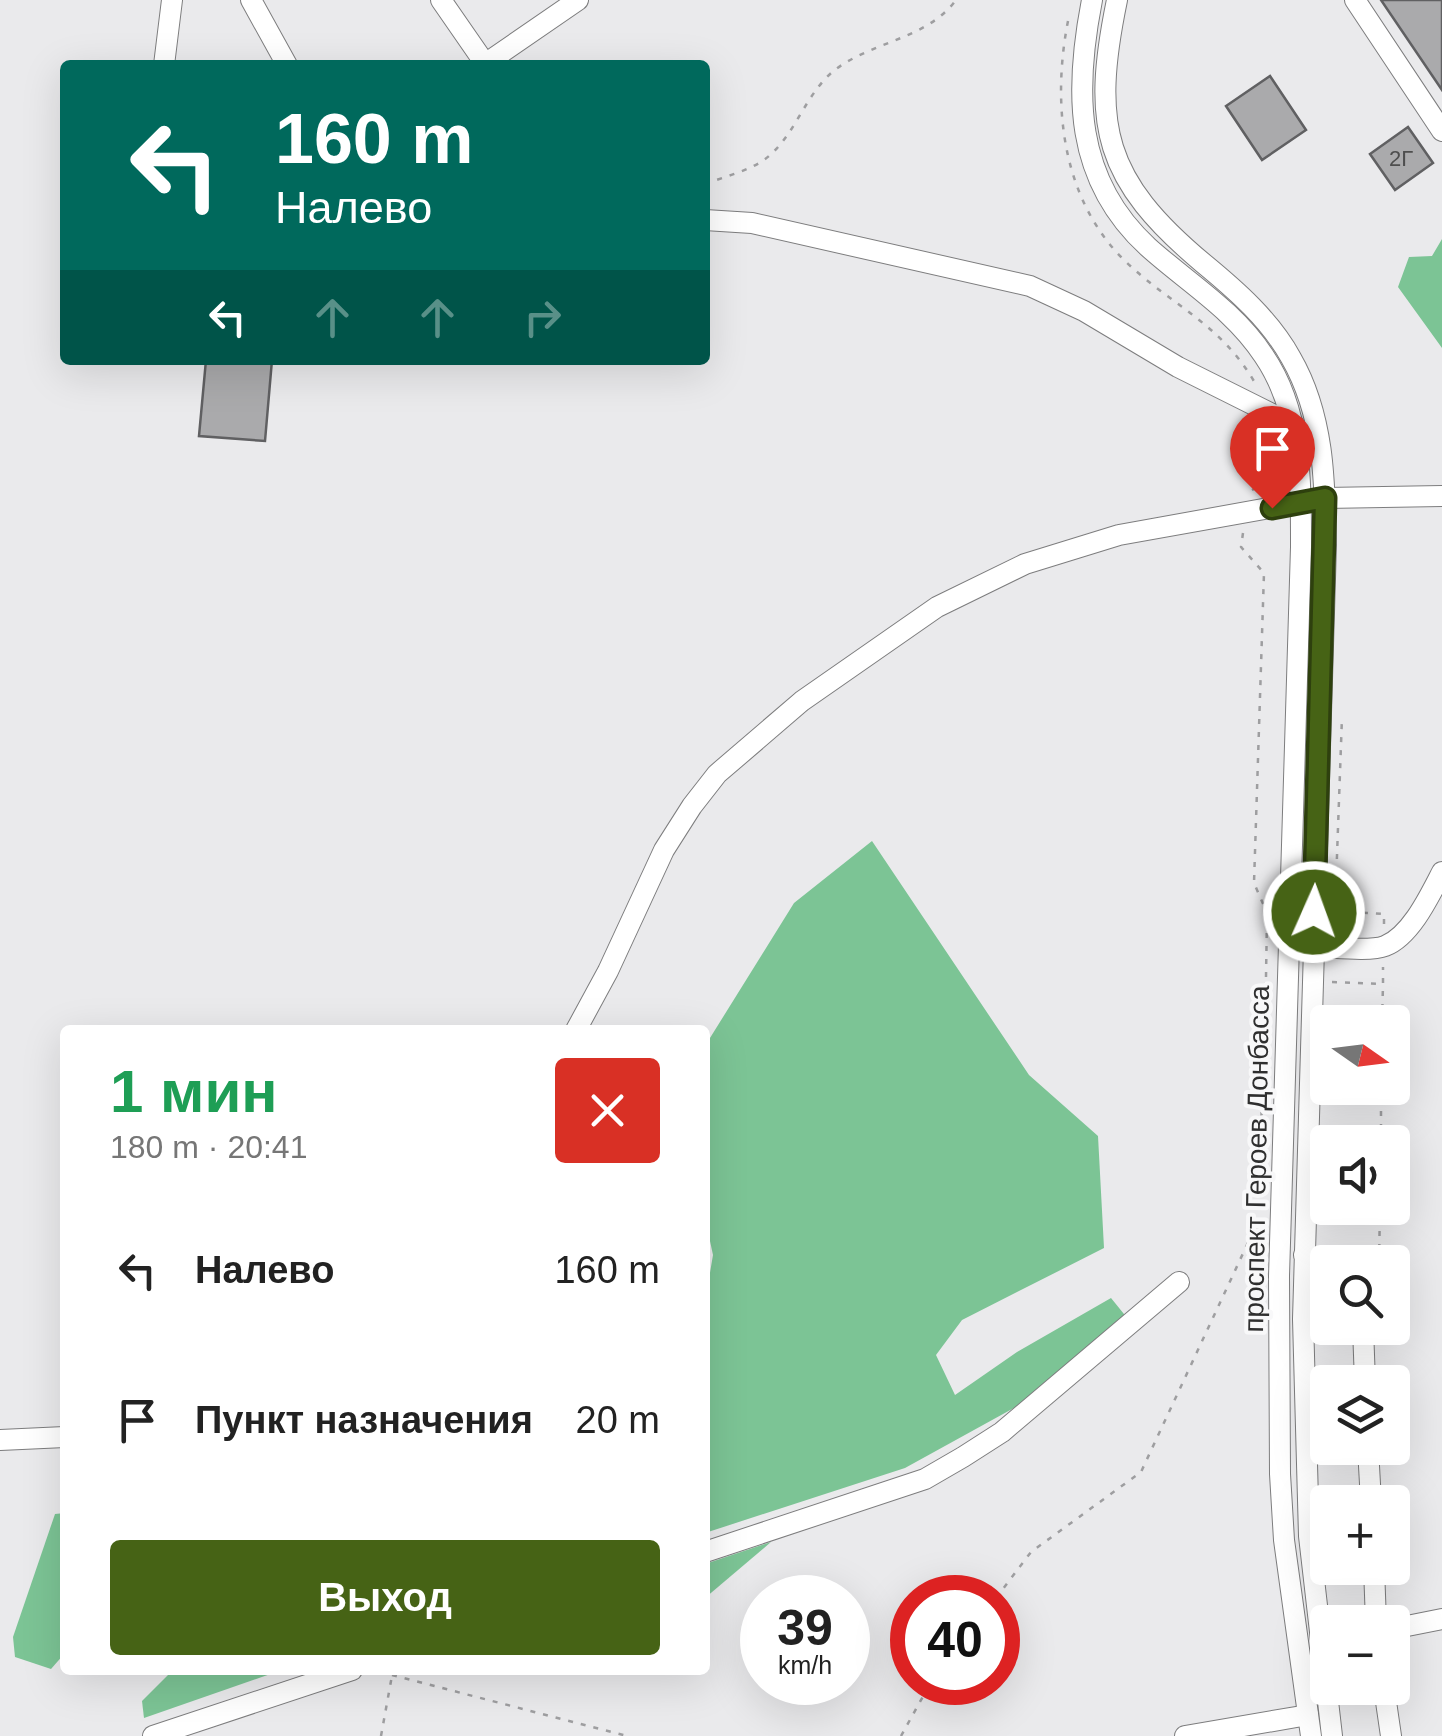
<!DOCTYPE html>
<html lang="ru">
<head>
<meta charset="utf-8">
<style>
  body { margin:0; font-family:Arial,sans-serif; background:#f6f6f6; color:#222; height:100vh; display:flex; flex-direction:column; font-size:38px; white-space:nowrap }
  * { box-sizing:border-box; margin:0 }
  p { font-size:32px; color:#767676 }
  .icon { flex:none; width:55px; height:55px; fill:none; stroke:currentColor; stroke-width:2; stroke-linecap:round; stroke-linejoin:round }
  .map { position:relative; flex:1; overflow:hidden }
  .sheet { position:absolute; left:60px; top:1025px; width:650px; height:650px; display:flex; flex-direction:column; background:#fff; border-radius:10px; box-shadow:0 10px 40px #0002 }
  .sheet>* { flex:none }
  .top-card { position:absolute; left:60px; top:60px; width:650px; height:305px; border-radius:10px; box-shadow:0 10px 40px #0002; background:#00695c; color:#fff; overflow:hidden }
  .needle { width:65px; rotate:104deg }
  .fabs { position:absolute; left:1310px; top:1005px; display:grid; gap:20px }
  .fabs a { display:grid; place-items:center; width:100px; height:100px; border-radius:10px; background:#fff; box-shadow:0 10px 40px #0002; font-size:50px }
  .speed { position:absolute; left:740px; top:1575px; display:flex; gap:20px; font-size:50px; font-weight:700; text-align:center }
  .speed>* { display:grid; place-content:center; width:130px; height:130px; border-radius:50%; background:#fff; box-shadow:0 10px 40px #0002; line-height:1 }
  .speed small { font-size:25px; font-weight:400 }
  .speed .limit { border:15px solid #d22; background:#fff; color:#111 }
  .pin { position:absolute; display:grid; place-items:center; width:85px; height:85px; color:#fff; margin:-102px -42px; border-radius:50% 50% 50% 0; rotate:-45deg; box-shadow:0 0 10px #0007 }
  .pin .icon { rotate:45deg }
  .me { position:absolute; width:110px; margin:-55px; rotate:2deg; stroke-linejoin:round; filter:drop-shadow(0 0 8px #0008) }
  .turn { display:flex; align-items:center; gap:35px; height:210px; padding:0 50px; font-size:45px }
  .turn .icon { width:130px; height:130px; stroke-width:2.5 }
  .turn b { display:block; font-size:70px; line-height:85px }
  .lanes { display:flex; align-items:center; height:95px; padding:0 50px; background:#0003; justify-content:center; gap:50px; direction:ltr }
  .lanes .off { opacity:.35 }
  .round { display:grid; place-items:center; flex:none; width:105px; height:105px; border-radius:10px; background:#f6f6f6 }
  .headline { display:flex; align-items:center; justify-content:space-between; height:170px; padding:0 50px }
  h1 { font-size:60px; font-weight:600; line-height:75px; color:#1e9e55 }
  .primary-button { display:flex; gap:20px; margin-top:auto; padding:20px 50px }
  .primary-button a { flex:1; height:115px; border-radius:10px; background:#466315; color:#fff; font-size:40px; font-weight:600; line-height:115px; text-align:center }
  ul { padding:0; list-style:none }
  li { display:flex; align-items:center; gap:30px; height:150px; padding:0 50px }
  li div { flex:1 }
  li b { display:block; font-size:38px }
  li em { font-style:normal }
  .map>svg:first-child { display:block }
  .forest { fill:#7cc495 }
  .building { fill:#aaaaac; stroke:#606062; stroke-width:2.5 }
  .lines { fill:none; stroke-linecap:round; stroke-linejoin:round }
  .minor-casing { stroke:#7d7d7e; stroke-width:22 }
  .path { stroke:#9e9ea0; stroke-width:2.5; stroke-dasharray:5 8; stroke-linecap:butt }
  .minor { stroke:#fff; stroke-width:20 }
  .route-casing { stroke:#2e400e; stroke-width:25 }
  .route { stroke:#466315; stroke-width:18 }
  .labels { text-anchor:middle; stroke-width:8; stroke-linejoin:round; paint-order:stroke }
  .number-label { font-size:22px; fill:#4e4e4e }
  .street-label { font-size:28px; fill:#2f2f2f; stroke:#f8f8f9 }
</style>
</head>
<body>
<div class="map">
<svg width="1442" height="1736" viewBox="0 0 1442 1736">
  <rect width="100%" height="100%" fill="#eaeaec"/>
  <g class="forest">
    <path d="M1442,239V348L1398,287L1409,257L1432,256Z"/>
    <path d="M872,841L1029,1075L1098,1136L1104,1248L962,1320L936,1355L955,1395L1017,1352L1111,1298L1128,1319L1021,1404L905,1468L705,1533V1302L713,1255L705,1218V1046L794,903Z"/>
    <path d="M65,1513V1653L51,1669L15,1657L13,1637L55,1514Z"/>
    <path d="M771,1542L705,1598V1564Z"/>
    <path d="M173,1670H282L144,1718L142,1701Z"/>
  </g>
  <g class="building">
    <path d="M1381,0H1442V90Z"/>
    <path d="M1270,76L1306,130L1262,160L1226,106Z"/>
    <path d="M1408,127L1433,163L1395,190L1370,154Z"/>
    <path d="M206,360H272L265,441L199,436Z"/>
  </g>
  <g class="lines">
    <g class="minor-casing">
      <g id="minor">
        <path d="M251,0L287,65"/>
        <path d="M441,0L486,65"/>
        <path d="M1092,0C1074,92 1074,179 1148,247C1188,283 1234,310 1264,356C1302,412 1301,482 1301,547L1279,1276L1280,1474L1284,1540L1311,1736"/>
        <path d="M1117,0C1091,126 1104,180 1203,263C1237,291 1270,320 1291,358C1324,415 1325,481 1326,545L1303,1319L1309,1536L1332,1736"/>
        <path d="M1355,0L1442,131"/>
        <path d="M485,64L578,0"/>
        <path d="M164,65L172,0"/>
        <path d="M705,220L752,223L1030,286L1084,311L1178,367L1294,425"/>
        <path d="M1314,947C1331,947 1370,952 1385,946C1411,936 1430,895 1442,872"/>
        <path d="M576,1030L608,971L664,850L692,806L717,774L802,701L937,607L1025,564L1119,535L1325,498L1442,496"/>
        <path d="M1304,1255L1343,1262"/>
        <path d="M1363,1328L1365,1382"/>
        <path d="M0,1440L65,1437"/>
        <path d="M1368,1448L1371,1502"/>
        <path d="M705,1552L925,1479L963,1457L1002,1432L1179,1282"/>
        <path d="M1374,1568L1376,1622"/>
        <path d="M1392,1629L1442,1619"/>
        <path d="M1384,1688L1391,1736"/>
        <path d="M153,1736L352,1670"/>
        <path d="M1185,1736L1308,1715"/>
      </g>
    </g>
    <g class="path">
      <path d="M1068,21C1052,102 1061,196 1122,258C1168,304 1220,322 1255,383"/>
      <path d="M705,184C726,176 753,170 769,156C797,132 806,92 836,69C874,41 927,39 956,0"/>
      <path d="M1252,490C1270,481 1274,461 1275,442"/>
      <path d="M1243,533L1241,547L1264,573L1254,883L1267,913H1272"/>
      <path d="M1335,911L1342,717"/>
      <path d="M1337,911L1384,914V924"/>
      <path d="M1266,977L1267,915"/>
      <path d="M1332,982L1383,984V967"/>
      <path d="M1382,1022L1383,985"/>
      <path d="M1261,1130L1266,979L1269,980"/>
      <path d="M1381,1142V1088"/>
      <path d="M1379,1262L1380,1208"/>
      <path d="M996,1598L1031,1552L1141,1472L1253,1232"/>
      <path d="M1393,1647L1396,1674"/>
      <path d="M392,1675L627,1736"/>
      <path d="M381,1736L393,1670"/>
      <path d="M901,1736L931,1682"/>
    </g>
    <use href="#minor" class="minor"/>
  </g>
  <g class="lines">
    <g class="route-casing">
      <path id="route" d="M1272,508L1325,498L1314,912"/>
    </g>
    <use href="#route" class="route"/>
  </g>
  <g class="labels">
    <g class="number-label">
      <text x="1401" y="166">2Г</text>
    </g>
    <g class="street-label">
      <text transform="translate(1256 1159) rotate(-89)" y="10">проспект Героев Донбасса</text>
    </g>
  </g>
</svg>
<div class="fabs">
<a><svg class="needle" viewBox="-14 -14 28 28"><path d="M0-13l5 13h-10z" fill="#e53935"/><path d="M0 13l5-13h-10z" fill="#767676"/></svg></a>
<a><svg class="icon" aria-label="sound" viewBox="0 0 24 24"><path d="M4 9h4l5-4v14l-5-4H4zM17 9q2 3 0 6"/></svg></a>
<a><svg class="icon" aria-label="search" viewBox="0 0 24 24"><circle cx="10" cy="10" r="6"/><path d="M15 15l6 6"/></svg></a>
<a><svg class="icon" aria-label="layers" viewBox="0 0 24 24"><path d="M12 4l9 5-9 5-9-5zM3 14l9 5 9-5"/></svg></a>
<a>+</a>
<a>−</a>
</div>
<div class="speed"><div>39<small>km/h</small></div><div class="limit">40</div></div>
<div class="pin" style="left:1272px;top:508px;background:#d93025"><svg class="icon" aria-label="arrive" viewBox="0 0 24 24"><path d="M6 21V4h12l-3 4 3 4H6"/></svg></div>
<svg class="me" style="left:1314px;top:912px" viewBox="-20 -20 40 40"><circle r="17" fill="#466315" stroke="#fff" stroke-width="3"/><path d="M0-11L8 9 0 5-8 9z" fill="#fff"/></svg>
<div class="top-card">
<div class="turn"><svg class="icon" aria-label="left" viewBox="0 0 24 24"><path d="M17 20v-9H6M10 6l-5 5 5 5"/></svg><div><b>160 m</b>Налево</div></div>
<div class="lanes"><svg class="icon" aria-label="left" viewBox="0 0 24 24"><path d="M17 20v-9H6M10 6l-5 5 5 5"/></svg><svg class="icon off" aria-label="ahead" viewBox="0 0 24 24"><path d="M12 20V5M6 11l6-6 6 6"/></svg><svg class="icon off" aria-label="ahead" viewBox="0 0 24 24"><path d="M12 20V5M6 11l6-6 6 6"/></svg><svg class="icon off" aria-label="right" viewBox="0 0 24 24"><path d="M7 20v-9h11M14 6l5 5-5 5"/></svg></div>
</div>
<section class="sheet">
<div class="headline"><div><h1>1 мин</h1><p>180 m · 20:41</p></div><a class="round" style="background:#d93025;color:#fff"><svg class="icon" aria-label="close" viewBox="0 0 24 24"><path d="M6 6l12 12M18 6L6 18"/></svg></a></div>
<ul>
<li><svg class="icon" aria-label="left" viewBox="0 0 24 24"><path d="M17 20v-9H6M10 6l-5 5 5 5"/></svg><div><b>Налево</b></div><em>160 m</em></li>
<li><svg class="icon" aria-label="arrive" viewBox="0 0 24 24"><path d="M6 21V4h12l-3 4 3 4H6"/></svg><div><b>Пункт назначения</b></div><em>20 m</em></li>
</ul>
<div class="primary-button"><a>Выход</a></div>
</section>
</div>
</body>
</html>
